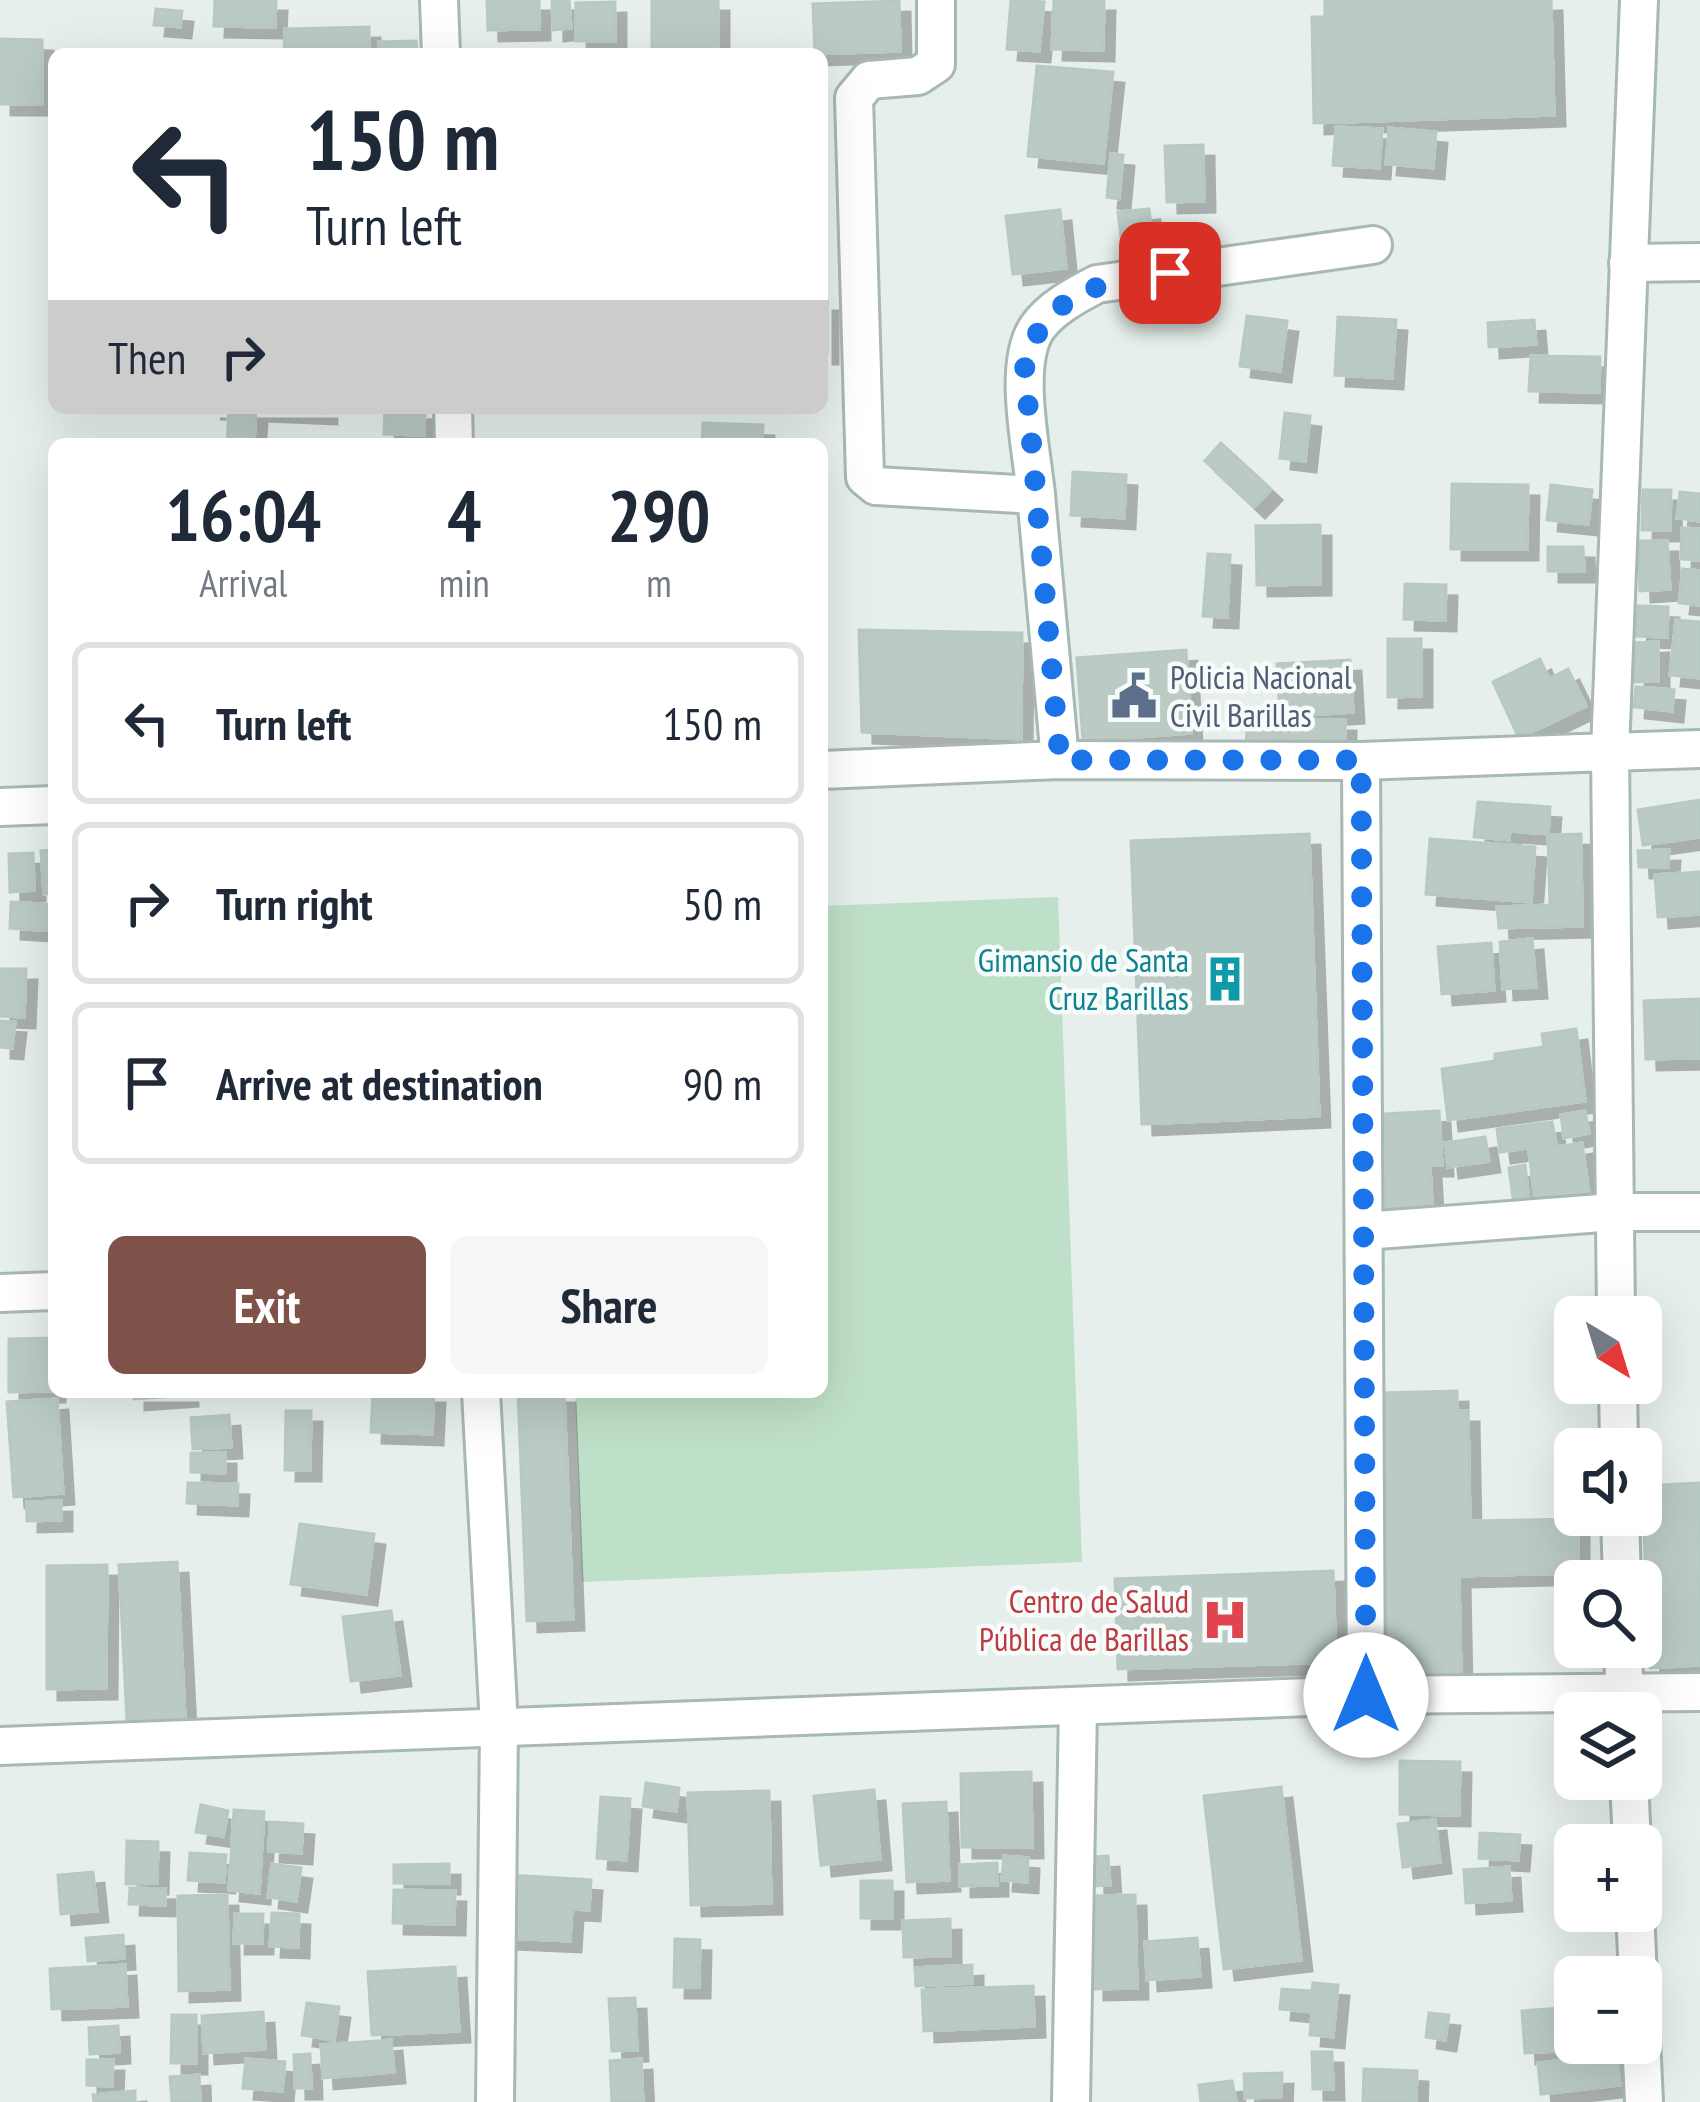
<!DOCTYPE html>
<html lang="en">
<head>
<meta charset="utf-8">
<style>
  body { margin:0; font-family:"PT Sans Narrow",sans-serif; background:#f6f6f7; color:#1f2937; height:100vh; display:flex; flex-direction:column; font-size:45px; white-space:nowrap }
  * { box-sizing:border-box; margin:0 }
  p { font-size:39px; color:#747a83 }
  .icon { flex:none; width:66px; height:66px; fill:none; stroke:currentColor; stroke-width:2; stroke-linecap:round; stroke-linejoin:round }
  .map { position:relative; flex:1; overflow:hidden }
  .sheet { position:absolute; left:48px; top:438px; width:780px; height:960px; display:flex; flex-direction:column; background:#fff; border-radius:18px; box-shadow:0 12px 48px #0002 }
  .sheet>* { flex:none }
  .banner { position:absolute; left:48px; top:48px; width:780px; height:366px; border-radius:18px; box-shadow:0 12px 48px #0002; background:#fff; color:#1f2937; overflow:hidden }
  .needle { width:78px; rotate:142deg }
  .controls { position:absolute; left:1554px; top:1296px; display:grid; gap:24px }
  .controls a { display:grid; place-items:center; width:108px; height:108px; border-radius:18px; background:#fff; box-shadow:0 12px 48px #0002; font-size:60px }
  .pin { position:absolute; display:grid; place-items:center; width:102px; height:102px; color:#fff; margin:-51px; border-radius:24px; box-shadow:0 6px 18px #0006 }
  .me { position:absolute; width:132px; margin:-66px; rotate:0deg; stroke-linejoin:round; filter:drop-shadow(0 0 9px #0008) }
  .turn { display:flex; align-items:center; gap:42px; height:252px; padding:0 60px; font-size:54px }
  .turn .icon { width:156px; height:156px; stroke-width:2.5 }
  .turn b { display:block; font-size:84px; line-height:102px }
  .then { display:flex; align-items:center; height:114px; padding:0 60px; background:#0003; gap:24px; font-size:45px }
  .eta { display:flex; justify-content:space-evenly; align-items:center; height:204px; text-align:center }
  .eta b { font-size:72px; font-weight:700; line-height:84px }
  .primary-button { display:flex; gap:24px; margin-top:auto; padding:24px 60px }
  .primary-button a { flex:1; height:138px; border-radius:18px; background:#7f5249; color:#fff; font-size:48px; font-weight:700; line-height:138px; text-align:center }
  .primary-button a+a { background:#f6f6f7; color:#1f2937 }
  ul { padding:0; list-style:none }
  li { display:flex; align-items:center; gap:36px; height:162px; margin:0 24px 18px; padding:0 36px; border:6px solid #e0e1e3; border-radius:18px }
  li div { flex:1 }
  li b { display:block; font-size:45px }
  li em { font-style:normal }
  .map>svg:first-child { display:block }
  .green { fill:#bfe0c8 }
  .building { fill:#bbcac4; stroke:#b8c9c2; stroke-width:3; filter:url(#shadow) }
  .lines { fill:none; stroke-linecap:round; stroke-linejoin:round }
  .minor-casing { stroke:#a8b8b2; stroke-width:42 }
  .tertiary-casing { stroke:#a8b8b2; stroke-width:42 }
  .minor { stroke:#fff; stroke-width:36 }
  .tertiary { stroke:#fff; stroke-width:36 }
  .route { stroke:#1a73e8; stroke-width:21; stroke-dasharray:0 37.8 }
  .labels { text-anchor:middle; stroke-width:9; stroke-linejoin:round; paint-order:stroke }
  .service-label { font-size:33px; fill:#4e5e75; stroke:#f7fbf9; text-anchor:start }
  .culture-label { font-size:33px; fill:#0d838f; stroke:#f7fbf9; text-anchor:end }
  .health-label { font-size:33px; fill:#be3a42; stroke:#f7fbf9; text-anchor:end }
</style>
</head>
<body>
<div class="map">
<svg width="1700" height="2102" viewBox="0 0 1700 2102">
  <defs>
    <filter id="shadow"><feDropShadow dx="11" dy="11" stdDeviation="0" flood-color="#0004"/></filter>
  </defs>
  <rect width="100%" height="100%" fill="#e6efeb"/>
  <path class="green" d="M1058,897L1082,1562L582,1582L575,1392H822V906Z"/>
  <g class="building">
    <path d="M215,0H276L275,27L214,26Z"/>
    <path d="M487,0H539V29L488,30Z"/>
    <path d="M552,0H569L571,28L553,30Z"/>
    <rect x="652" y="0" width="66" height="52"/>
    <path d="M1011,0L1044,2L1039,51L1007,49Z"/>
    <path d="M1054,0H1104L1103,50L1052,49Z"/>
    <path d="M1551,0L1554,115L1314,123L1312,17H1325V1Z"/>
    <path d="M899,1L900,51L815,54L813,4Z"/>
    <path d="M615,2V41H576V3Z"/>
    <path d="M156,9L182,11L180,27L154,25Z"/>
    <path d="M369,27V54H284L285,29Z"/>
    <path d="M0,39L42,40V104H0Z"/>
    <path d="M416,41L417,54H379V42Z"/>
    <path d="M1037,66L1113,72L1103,163L1028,156Z"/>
    <path d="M1336,127L1382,129L1379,168L1333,165Z"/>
    <path d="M1389,128L1436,132L1433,168L1386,164Z"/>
    <path d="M1203,145L1204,201L1167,202L1165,146Z"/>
    <path d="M1111,154L1123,155L1119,199L1107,197Z"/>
    <path d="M1149,209L1156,264L1125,268L1118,212Z"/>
    <path d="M1060,210L1066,268L1013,274L1006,216Z"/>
    <rect x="822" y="300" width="5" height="53"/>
    <path d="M1247,316L1287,321L1280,371L1240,366Z"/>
    <path d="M1338,317L1396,320L1392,378L1335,375Z"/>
    <path d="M1534,320L1536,344L1489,347L1488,323Z"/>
    <path d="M1531,356L1600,357L1599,392L1529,391Z"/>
    <path d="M209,408H326V413L256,410L254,444H227L229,409Z"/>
    <path d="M385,408L425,409L424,435L384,434Z"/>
    <path d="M1285,413L1310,416L1305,461L1280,458Z"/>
    <path d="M703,423L763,425L762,444H702Z"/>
    <path d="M1221,443L1271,489L1254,507L1205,461Z"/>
    <path d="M1073,472L1126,475L1124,518L1071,515Z"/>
    <path d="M1452,484L1528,485L1527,549H1451Z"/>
    <path d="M1551,485L1592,490L1588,524L1547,520Z"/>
    <path d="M1643,490H1671L1670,530H1642Z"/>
    <path d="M1680,492L1700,494V521L1677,518Z"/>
    <path d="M1320,525V584L1257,585L1256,526Z"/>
    <path d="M1682,528L1700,529V560L1681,559Z"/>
    <path d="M1638,541H1667L1670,589L1640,591Z"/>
    <path d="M1548,547H1583L1584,571H1548Z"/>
    <path d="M1208,554L1230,555L1227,617L1203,616Z"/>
    <path d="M1683,569L1700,571V605L1679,603Z"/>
    <path d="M1405,584L1446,585L1445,620L1404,619Z"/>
    <path d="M1638,606L1668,607L1667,637L1636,636Z"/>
    <path d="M1676,620L1700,622V678L1670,675Z"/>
    <path d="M859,630L1022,633L1021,739L862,732Z"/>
    <path d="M1388,639H1421V696L1388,697Z"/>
    <path d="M1658,642V681L1634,682V643Z"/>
    <path d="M1186,650L1191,733L1083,741L1077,658Z"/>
    <path d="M1540,659L1549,679L1568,669L1586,706L1519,738L1493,682Z"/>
    <path d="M1350,660L1353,712L1280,717L1277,664Z"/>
    <path d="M1636,687L1674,690L1672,711L1634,707Z"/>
    <path d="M1247,720H1345V757H1246Z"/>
    <path d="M1700,800V837L1643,845L1638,810Z"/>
    <path d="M1478,802L1550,807L1548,834L1510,831L1509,840L1474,837Z"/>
    <path d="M1309,834L1319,1116L1142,1124L1131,841Z"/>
    <path d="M1581,834L1582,926L1499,928L1497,907L1550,905L1548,835Z"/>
    <path d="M1430,839L1535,847L1531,902L1426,894Z"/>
    <path d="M54,850V893L44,894L41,851Z"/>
    <path d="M1669,850L1668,867H1639L1638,851Z"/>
    <path d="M33,853L34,890L10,892L9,854Z"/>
    <path d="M1700,872V914L1658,917L1655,875Z"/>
    <path d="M11,902L54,905V931L10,928Z"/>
    <path d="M1532,939L1536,987L1503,989L1500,942Z"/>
    <path d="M1491,943L1494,990L1442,994L1438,947Z"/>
    <path d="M0,969H26L24,1017L0,1016Z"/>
    <path d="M1700,999V1058L1646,1059L1644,1001Z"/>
    <path d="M0,1021L15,1022L12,1048L0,1047Z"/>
    <path d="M1576,1029L1585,1101L1448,1120L1442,1069L1495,1061V1054L1544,1047L1542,1034Z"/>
    <path d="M1439,1111L1442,1165H1430L1433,1220L1373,1224L1366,1115Z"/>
    <path d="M1585,1111L1589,1133L1564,1138L1561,1115Z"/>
    <path d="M1552,1122L1556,1144L1500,1152L1497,1129Z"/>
    <path d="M1485,1137L1489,1161L1448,1167L1445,1143Z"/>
    <path d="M1582,1143L1590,1201L1536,1209L1529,1151Z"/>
    <path d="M1525,1165L1530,1209L1515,1211L1509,1168Z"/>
    <path d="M54,1338V1391L9,1392V1339Z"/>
    <path d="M1457,1391V1411H1468L1470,1521L1578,1519V1573L1459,1576L1461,1677L1385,1679L1381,1393Z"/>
    <path d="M134,1392H187V1395L134,1399Z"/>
    <path d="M373,1392H434L432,1434L371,1432Z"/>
    <path d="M518,1392H564L573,1619L527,1621Z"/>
    <path d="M57,1399L63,1493L14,1497L7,1402Z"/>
    <path d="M286,1411H311L310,1470H285Z"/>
    <path d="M229,1415L231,1447L193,1449L191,1418Z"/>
    <path d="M191,1453H225V1473L191,1472Z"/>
    <path d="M188,1483L238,1484L237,1505L187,1503Z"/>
    <path d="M1700,1483V1665L1650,1668L1642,1486Z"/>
    <path d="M61,1501V1520L27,1521V1502Z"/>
    <path d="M300,1524L374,1534L366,1594L291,1584Z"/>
    <path d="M177,1562L186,1736L128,1739L119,1565Z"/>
    <path d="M107,1565L106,1688L47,1689V1566Z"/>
    <path d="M1333,1571L1336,1662L1118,1669L1115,1579Z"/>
    <path d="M391,1611L400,1675L351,1681L343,1617Z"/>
    <path d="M1400,1761L1460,1762L1459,1815L1400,1814Z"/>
    <path d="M1031,1772L1032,1847H962L961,1774Z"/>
    <path d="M646,1783L679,1788L676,1811L643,1806Z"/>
    <path d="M1281,1787L1301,1960L1224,1969L1204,1796Z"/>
    <path d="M874,1790L880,1859L821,1865L814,1796Z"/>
    <path d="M769,1791L771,1903L691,1905L688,1793Z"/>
    <path d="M601,1797L630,1799L626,1860L597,1858Z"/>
    <path d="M946,1802L949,1880L907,1882L903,1804Z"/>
    <path d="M201,1805L228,1811L223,1836L196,1832Z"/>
    <path d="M234,1810L264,1812L259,1893L229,1890Z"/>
    <path d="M1435,1820L1440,1862L1403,1867L1398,1824Z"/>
    <path d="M270,1822L303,1824L301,1853L269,1851Z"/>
    <path d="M1480,1833L1520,1835L1518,1860L1479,1858Z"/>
    <path d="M127,1841L158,1842L157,1883L126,1884Z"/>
    <path d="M190,1853L226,1855L224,1882L188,1880Z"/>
    <path d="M1004,1856L1028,1858L1027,1882L1002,1880Z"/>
    <path d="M1108,1856L1110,1885L1094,1886L1093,1857Z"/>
    <path d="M997,1863V1885L960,1886V1865Z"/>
    <path d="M272,1864L301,1868L296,1901L268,1897Z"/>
    <path d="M449,1864V1883H394V1865Z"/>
    <path d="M1509,1867L1511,1900L1466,1903L1464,1870Z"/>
    <path d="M93,1872L97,1911L61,1914L58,1875Z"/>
    <path d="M509,1875L591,1880L589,1910L572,1909L570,1941L505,1938Z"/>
    <rect x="861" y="1881" width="31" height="37"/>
    <path d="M130,1888L165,1889V1905L129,1904Z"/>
    <path d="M394,1890L455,1891L454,1924L393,1923Z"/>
    <path d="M227,1895L229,1989L179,1991L178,1896Z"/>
    <path d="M1135,1895L1137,1988L1093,1989L1092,1896Z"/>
    <path d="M272,1913L299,1914L298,1947L270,1946Z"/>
    <path d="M235,1914H263L262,1943H234Z"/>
    <path d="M950,1919V1956L904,1957L903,1921Z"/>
    <path d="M123,1935L124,1958L88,1961L86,1938Z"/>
    <path d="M1197,1938L1200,1976L1147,1980L1145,1942Z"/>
    <path d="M675,1939L700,1940L699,1987H674Z"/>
    <path d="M125,1965L127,2006L52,2009L50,1969Z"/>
    <path d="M972,1965V1983L916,1986L915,1968Z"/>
    <path d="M455,1967L459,2031L372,2035L368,1972Z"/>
    <path d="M1313,1983L1338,1985L1333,2037L1310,2035L1312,2012L1280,2009L1282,1989L1312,1991Z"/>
    <path d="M1033,1986L1034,2026L924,2031L922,1990Z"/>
    <path d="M635,1998L637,2050L612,2051L609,1999Z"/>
    <path d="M307,2003L339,2007L334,2040L302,2035Z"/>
    <path d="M1575,2007V2043H1605L1606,2048L1525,2053L1522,2011Z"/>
    <path d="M263,2012L265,2049L204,2053L202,2016Z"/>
    <path d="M1429,2013L1449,2015L1445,2040L1426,2037Z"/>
    <path d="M172,2015H196V2063H171Z"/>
    <path d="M118,2026L119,2052L90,2054L89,2028Z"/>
    <path d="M391,2040L394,2072L323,2078L321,2045Z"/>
    <path d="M1312,2052H1332L1333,2089H1313Z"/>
    <path d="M310,2054L311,2088H295L294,2055Z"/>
    <path d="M1616,2054L1620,2085L1541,2094L1538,2063Z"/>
    <path d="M246,2059L285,2062L282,2091L243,2088Z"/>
    <path d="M641,2059L643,2102H612L610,2061Z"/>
    <path d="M87,2060H113L112,2086L87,2085Z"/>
    <path d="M1364,2069L1417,2071L1416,2102H1363Z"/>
    <path d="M1282,2073L1281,2097L1245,2098L1244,2074Z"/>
    <path d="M199,2075L200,2102H172L170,2077Z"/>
    <path d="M1232,2081L1236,2102H1201L1199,2085Z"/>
    <path d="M135,2091V2102H94L93,2095Z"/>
  </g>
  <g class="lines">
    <g class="minor-casing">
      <g id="minor">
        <path d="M439,0L441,54"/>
        <path d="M936,0V64L918,76L869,80L854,98L865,477L876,486L1036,495L1060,760"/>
        <path d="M1628,263L1700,262"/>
        <path d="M453,408L454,444"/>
        <path d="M1036,495C1032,451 1012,365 1037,328C1051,308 1076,295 1097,284L1373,245"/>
        <path d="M1361,761L1366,1695"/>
        <path d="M1364,1231L1614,1212H1700"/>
        <path d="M0,1293L54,1291"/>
        <path d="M1616,1317L1610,752L1700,749"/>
        <path d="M1618,1383L1619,1449"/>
        <path d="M481,1392L499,1726L495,2102"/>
        <path d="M1620,1515L1622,1581"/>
        <path d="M1623,1647L1625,1713"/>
        <path d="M1629,1779L1632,1845"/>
        <path d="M1635,1911L1638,1977"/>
        <path d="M1641,2038L1644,2102"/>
        <path d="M1071,2102L1078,1707"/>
      </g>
    </g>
    <g class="tertiary-casing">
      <g id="tertiary">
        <path d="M822,770L1060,760L1361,761L1610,752L1639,0"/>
        <path d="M0,807L54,805"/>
        <path d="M0,1746L1366,1695L1700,1692"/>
      </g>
    </g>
    <use href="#minor" class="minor"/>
    <use href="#tertiary" class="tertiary"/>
  </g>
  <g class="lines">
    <path class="route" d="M1170,273C1100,283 1055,288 1024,359L1060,760H1361L1366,1695"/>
  </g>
  <defs>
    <g id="civic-bare" transform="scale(3.6)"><path d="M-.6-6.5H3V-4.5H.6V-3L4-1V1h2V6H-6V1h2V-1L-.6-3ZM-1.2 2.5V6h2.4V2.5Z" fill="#5c6f8a" stroke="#f7fbf9" stroke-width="2.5" paint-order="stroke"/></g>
    <g id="building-bare" transform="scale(3.6)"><path d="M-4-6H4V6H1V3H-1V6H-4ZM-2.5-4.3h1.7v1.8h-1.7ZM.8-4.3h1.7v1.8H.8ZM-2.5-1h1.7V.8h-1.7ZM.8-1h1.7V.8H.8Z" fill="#0f9aa8" stroke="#f7fbf9" stroke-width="2.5" paint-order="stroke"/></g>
    <g id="hospital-bare" transform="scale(3.6)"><path d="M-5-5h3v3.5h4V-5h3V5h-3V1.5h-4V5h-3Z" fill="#e0444e" stroke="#f7fbf9" stroke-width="2.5" paint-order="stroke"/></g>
  </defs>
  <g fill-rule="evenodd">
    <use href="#civic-bare" x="1134" y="696"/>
    <use href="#building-bare" x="1225" y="979"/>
    <use href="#hospital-bare" x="1225" y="1620"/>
  </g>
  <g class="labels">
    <g class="service-label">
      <text x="1170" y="689">Policia Nacional<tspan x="1170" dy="38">Civil Barillas</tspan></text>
    </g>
    <g class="culture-label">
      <text x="1189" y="972">Gimansio de Santa<tspan x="1189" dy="38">Cruz Barillas</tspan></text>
    </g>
    <g class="health-label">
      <text x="1189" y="1613">Centro de Salud<tspan x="1189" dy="38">Pública de Barillas</tspan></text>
    </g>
  </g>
</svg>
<div class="controls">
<a><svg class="needle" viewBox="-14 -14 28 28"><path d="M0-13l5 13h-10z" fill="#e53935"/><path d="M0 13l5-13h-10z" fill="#747a83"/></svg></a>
<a><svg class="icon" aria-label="sound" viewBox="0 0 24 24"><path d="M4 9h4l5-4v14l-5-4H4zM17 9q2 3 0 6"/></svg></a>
<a><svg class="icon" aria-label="search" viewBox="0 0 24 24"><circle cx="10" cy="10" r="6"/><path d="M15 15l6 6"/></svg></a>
<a><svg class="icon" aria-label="layers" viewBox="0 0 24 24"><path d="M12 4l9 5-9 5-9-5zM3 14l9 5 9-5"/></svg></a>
<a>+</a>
<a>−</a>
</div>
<div class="pin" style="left:1170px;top:273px;background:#d93025"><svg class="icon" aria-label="arrive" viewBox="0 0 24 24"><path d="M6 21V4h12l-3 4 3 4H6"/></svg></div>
<svg class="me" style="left:1366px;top:1695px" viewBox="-20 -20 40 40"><circle r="19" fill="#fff"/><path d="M0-13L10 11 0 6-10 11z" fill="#1a73e8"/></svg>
<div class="banner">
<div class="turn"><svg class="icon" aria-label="left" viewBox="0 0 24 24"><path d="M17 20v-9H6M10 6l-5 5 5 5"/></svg><div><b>150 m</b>Turn left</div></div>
<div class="then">Then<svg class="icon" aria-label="right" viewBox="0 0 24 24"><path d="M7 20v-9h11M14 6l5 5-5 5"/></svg></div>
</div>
<section class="sheet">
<div class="eta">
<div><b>16:04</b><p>Arrival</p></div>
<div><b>4</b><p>min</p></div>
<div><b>290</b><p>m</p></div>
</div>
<ul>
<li><svg class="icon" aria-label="left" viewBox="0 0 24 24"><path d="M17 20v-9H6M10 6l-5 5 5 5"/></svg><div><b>Turn left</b></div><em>150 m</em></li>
<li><svg class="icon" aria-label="right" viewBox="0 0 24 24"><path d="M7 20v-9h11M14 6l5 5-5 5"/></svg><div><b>Turn right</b></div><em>50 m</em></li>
<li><svg class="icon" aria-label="arrive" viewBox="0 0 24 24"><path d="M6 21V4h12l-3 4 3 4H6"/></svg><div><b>Arrive at destination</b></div><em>90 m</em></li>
</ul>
<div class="primary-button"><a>Exit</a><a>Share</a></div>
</section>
</div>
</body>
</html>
